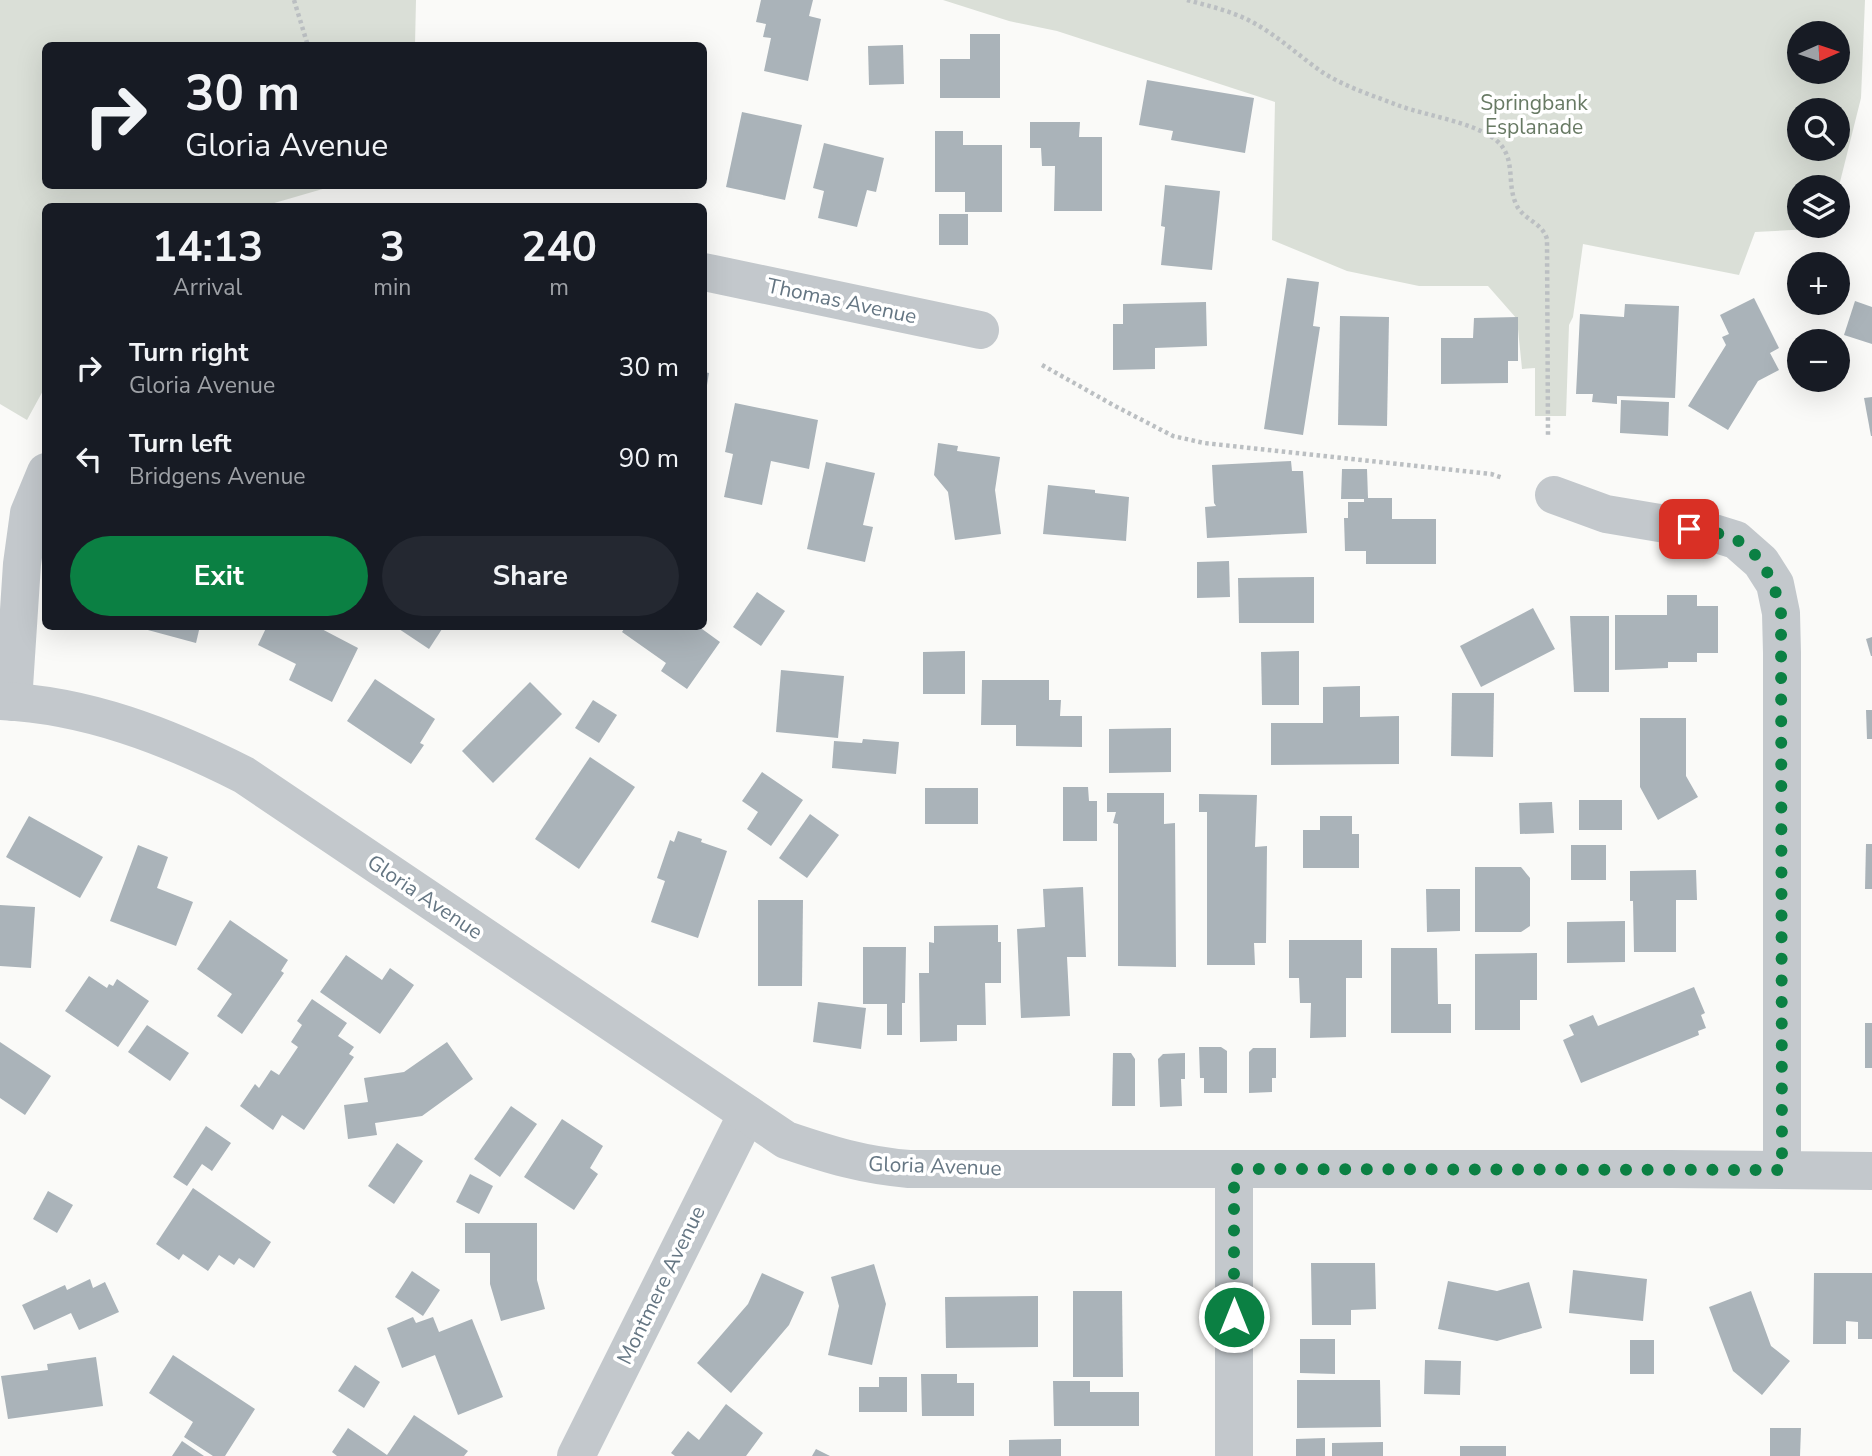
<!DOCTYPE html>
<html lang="en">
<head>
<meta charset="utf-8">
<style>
  body { margin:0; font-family:"Nunito Sans",sans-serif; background:#242831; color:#f1f3f6; height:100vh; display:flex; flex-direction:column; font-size:26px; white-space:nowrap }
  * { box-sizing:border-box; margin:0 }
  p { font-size:23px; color:#9ea1a6 }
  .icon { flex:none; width:38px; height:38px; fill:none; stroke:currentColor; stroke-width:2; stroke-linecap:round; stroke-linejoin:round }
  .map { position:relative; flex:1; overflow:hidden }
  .details { position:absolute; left:42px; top:203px; width:665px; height:427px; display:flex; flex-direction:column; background:#171b24; border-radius:10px; box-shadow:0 7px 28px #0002 }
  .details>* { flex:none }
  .banner { position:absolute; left:42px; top:42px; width:665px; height:147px; border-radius:10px; box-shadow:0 7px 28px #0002; background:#171b24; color:#f1f3f6; overflow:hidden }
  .needle { width:46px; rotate:87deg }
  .tools { position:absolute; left:1787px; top:21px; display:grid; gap:14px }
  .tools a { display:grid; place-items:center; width:63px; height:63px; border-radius:50%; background:#171b24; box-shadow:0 7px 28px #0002; font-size:35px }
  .pin { position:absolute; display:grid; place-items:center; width:60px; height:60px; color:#fff; margin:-30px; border-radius:14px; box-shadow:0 4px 10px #0006 }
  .me { position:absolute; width:77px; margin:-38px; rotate:0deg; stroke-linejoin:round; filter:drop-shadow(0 0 5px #0008) }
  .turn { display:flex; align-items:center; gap:24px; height:147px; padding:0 28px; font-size:32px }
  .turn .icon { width:91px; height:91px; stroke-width:2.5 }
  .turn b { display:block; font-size:49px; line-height:60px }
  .eta { display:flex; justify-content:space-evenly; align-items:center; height:119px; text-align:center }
  .eta b { font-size:42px; font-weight:700; line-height:49px }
  .cta { display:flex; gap:14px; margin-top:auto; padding:14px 28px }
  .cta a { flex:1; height:80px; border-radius:42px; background:#0b8043; color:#fff; font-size:28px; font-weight:700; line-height:80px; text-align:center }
  .cta a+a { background:#242831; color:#f1f3f6 }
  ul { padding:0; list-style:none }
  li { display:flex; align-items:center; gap:21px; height:91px; padding:0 28px }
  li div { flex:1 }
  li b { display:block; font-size:26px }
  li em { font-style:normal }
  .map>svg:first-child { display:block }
  .green { fill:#dadfd7; fill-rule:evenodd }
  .building { fill:#aab3b9 }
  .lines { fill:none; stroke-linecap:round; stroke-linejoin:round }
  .path { stroke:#bbbfc2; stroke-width:4.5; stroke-dasharray:3.5 3.5; stroke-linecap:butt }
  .minor { stroke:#c3c8cc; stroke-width:38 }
  .tertiary { stroke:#c3c8cc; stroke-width:38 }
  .route { stroke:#0b8043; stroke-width:12; stroke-dasharray:0 21.6 }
  .labels { text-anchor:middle; stroke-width:7; stroke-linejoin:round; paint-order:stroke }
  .park-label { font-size:21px; fill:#687a64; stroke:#fff }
  .street-label { font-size:21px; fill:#657683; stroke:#fff }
</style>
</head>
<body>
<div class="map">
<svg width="1872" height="1456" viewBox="0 0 1872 1456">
  <rect width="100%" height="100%" fill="#fafaf8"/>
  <g class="green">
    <path d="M0,0H416L415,45L46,46V186H333L264,206H46L45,387L27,420L0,404Z"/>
    <path d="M943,0H1865L1861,98L1838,190V187H1799V226H1828V228L1755,232L1739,275L1583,244L1573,317L1569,325L1566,416H1535V368L1522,369L1517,319L1488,286H1419L1347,271L1272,240L1275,102L1057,31L1009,21ZM1799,33H1838V72H1799ZM1799,110H1838V149H1799Z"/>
  </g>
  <g class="building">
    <path d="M761,0H813L809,16L821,19L808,81L764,71L771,38L763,37L766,24L756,22Z"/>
    <path d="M970,34H1000V98H940V59H970Z"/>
    <path d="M903,45L904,84L869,85L868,46Z"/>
    <path d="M1147,80L1254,98L1245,153L1171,140L1173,131L1139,125Z"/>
    <path d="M742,112L802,125L785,200L726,187Z"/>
    <path d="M1030,122H1080L1079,137H1102V211H1054L1055,166H1042L1041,148H1030Z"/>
    <path d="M935,131H963V145H1002V212H965V192H935Z"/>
    <path d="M824,143L884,158L876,192L867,190L857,227L818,218L824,191L813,188Z"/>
    <path d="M1165,185L1220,191L1212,270L1161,265L1165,227L1161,226Z"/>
    <rect x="939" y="214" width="29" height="31"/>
    <path d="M1287,278L1319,282L1313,326L1320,327L1303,435L1264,429Z"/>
    <path d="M1754,298L1779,348L1770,353L1779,370L1758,381L1728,430L1688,406L1726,345L1722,337L1729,334L1720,315Z"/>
    <path d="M1855,301L1872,307V344L1844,335Z"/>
    <path d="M1206,302L1207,346L1155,348V369L1113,370V324H1123V304Z"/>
    <path d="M1625,304L1679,306L1675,398L1617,396V404L1592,402L1593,394H1576L1580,314L1624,317Z"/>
    <path d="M1340,316L1389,317L1387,426L1338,425Z"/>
    <path d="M1518,317V361H1508V383L1441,384V338H1473L1474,318Z"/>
    <path d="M704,372L709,373L705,397H704Z"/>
    <path d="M1872,397V436H1871L1864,398Z"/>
    <path d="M1621,400L1669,402L1668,436L1620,433Z"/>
    <path d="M735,403L818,420L809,469L771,461L762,505L724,497L733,454L725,452Z"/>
    <path d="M938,443L958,446L957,451L1000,457L995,490L1001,534L955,540L948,492L934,475Z"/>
    <path d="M1291,461L1292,471H1303L1307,533L1207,538L1205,507L1216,506L1214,503L1212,465Z"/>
    <path d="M826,462L875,473L863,525L873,527L865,562L807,549Z"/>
    <path d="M1342,469H1367L1368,498H1392V519H1436V564H1366V551H1345L1344,518H1348V502H1364V499H1341Z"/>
    <path d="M1048,485L1095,490V493L1129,497L1126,541L1043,534Z"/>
    <path d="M1229,561L1230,597L1197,598V562Z"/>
    <path d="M1314,577V623H1239L1238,578Z"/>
    <path d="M757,592L785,611L761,646L733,627Z"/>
    <path d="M1667,595H1697V606H1718V653H1697V662H1668V668L1615,670V615H1667Z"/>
    <path d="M1533,608L1555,649L1481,687L1460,646Z"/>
    <path d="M1570,616H1609V692H1574Z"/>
    <path d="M133,626H200L196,643Z"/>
    <path d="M267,626H316L358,648L332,702L289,680L296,664L258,645Z"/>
    <path d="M401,626H444L429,649L399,629Z"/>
    <path d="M626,626H698L720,642L687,689L661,671L666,663L622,632Z"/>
    <path d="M1872,637V656H1871L1866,639Z"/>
    <path d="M965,651V694H923V652Z"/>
    <path d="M1299,651V705H1262L1261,652Z"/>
    <path d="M781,670L844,676L838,738L776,732Z"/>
    <path d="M375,679L435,719L420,743L424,745L411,764L347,721Z"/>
    <path d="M982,680H1049V700H1061L1060,716H1082V747L1016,746V725H981Z"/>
    <path d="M530,682L562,714L493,783L462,751Z"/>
    <path d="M1360,686V717L1399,716V764L1271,765V723H1323V687Z"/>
    <path d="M1452,693H1494L1493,757L1451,756Z"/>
    <path d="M593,700L617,715L599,743L575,728Z"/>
    <path d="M1866,710H1872V739H1867Z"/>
    <path d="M1640,718H1686V776L1698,797L1658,820L1640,787Z"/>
    <path d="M1171,728V772L1109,773V729Z"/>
    <path d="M863,739L899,742L896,774L832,768L834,741L862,743Z"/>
    <path d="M590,757L635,787L579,869L535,839Z"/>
    <path d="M762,772L803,800L771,846L747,829L758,812L742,801Z"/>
    <path d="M1063,787H1088L1089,801H1097V841H1063Z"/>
    <rect x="925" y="788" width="53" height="36"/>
    <path d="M1107,793H1164V824L1175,823L1176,967L1118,966V824L1113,823L1116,812H1107Z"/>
    <path d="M1199,794L1257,795L1255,847L1267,846L1266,943H1254L1255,965H1207V812H1199Z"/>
    <rect x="1579" y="800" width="43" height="30"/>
    <path d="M1552,802L1554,833L1520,834L1519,803Z"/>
    <path d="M810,814L839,835L807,878L779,858Z"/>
    <path d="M29,816L103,857L80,898L6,857Z"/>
    <path d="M1320,816H1352V834H1359V868H1303V830H1320Z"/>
    <path d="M678,831L702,839L701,842L727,851L698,938L651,922L665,881L657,878L670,840L674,842Z"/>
    <path d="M1866,844H1872V889H1865Z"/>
    <path d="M138,845L168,857L157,888L193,902L176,946L110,921Z"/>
    <rect x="1571" y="845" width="35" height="35"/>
    <path d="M1475,867H1521L1530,878V926L1521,932H1475Z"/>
    <path d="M1696,870L1697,900H1676V952H1634L1633,901H1630V871Z"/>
    <path d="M1083,887L1086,957H1067L1070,1016L1021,1018L1017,929L1045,927L1043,889Z"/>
    <path d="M1426,889H1460V931L1427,932Z"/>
    <path d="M758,900H803L802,986H758Z"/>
    <path d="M0,905L35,907L31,968L0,966Z"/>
    <path d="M230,920L288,960L281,971L284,973L242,1034L217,1016L232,994L197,969Z"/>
    <path d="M1625,921V962L1567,963V922Z"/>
    <path d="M998,925V942H1001V983H985L986,1025H957V1041L920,1042L919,973H929V942L934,943V926Z"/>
    <path d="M1289,940H1362V978H1346V1037L1310,1038L1311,1003H1300L1299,978H1289Z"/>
    <path d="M863,947H906L905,1003H902V1035H887V1004H863Z"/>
    <path d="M1391,948H1437L1438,1004H1451V1033H1391Z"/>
    <path d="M1537,953V1000H1520V1030H1475V954Z"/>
    <path d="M346,955L382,980L390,968L414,985L380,1034L320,992Z"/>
    <path d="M89,976L107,988L109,984L113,986L117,979L149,1001L118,1047L65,1011Z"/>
    <path d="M1694,987L1705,1013L1701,1015L1706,1028L1698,1031L1699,1035L1581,1083L1563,1040L1574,1035L1569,1025L1593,1015L1598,1026Z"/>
    <path d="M312,999L347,1023L338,1036L354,1047L349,1054L354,1057L304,1130L282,1115L273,1130L240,1106L255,1084L259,1088L271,1070L279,1075L298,1047L291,1042L302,1025L297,1021Z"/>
    <path d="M818,1002L866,1008L861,1049L813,1042Z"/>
    <rect x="1865" y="1023" width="7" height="45"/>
    <path d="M147,1025L189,1053L170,1081L128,1052Z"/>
    <path d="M0,1042L51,1076L25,1115L0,1098Z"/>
    <path d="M447,1042L473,1079L422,1116L375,1123L377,1135L348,1139L344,1105L368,1102L364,1078L404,1072Z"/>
    <path d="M1199,1047H1221L1227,1051V1093H1204V1078H1200Z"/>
    <path d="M1253,1048H1276V1078H1272V1092L1249,1093V1052Z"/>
    <path d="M1113,1053H1131L1135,1059V1106H1112Z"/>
    <path d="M1185,1053V1079H1181L1182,1106L1160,1107L1158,1059L1163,1054Z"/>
    <path d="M511,1106L537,1124L500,1177L474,1159Z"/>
    <path d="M562,1119L603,1146L590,1168L598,1174L574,1210L524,1177Z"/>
    <path d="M206,1126L231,1143L212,1171L202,1164L187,1186L173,1177Z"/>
    <path d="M397,1143L423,1161L394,1204L368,1186Z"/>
    <path d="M470,1174L493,1186L479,1214L456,1202Z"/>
    <path d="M193,1188L271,1242L254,1268L239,1258L234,1265L219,1255L208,1271L183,1254L179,1260L156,1244Z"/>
    <path d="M48,1191L73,1205L57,1233L33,1219Z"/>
    <path d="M465,1223H537V1280L545,1309L501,1321L490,1284V1253H465Z"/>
    <path d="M1311,1263H1375L1376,1309L1351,1310V1325H1312Z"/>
    <path d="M874,1264L886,1304L872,1365L828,1355L839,1306L831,1277Z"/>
    <path d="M1573,1270L1647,1279L1643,1321L1569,1313Z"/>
    <path d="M412,1271L440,1290L423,1316L395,1297Z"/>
    <path d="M762,1273L804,1292L789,1325L731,1393L697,1363L748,1304Z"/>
    <path d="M1814,1273H1872V1339H1858V1322L1846,1321V1344H1813Z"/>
    <path d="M90,1279L93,1288L105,1282L119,1312L79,1330L71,1313L34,1330L22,1305L65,1285L67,1290Z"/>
    <path d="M1448,1281L1497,1291L1529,1282L1542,1328L1497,1341L1438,1329Z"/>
    <path d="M1073,1291H1122L1123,1377H1073Z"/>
    <path d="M1751,1291L1771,1346L1790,1361L1762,1395L1733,1371L1709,1307Z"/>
    <path d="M1038,1296V1347L946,1348L945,1297Z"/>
    <path d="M413,1317L416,1323L433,1317L439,1332L472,1319L503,1397L458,1415L435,1355L402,1368L387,1328Z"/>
    <path d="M1300,1339H1335V1374L1300,1373Z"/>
    <rect x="1630" y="1340" width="24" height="34"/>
    <path d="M173,1355L255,1409L225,1456H213L184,1437L193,1422L149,1393Z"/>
    <path d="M96,1357L103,1406L8,1419L1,1376L48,1370L47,1364Z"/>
    <path d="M1425,1360L1461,1361L1460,1395L1424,1394Z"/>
    <path d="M355,1365L380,1382L364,1408L338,1391Z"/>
    <path d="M921,1374H957V1383H974V1416H922Z"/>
    <path d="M879,1377H907V1412H859V1387H879Z"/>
    <path d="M1297,1380H1380L1381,1427L1297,1428Z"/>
    <path d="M1053,1381H1090V1392H1139V1426H1054Z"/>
    <path d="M726,1404L763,1433L746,1456H675L671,1453L688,1431L699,1440Z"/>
    <path d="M414,1415L468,1451L464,1456H337L332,1452L348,1428L387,1455Z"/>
    <path d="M1770,1428H1801L1800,1456H1770Z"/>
    <path d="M1325,1438V1456H1296V1439Z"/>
    <path d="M1061,1439V1456H1009V1440Z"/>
    <path d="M182,1441L204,1456H172Z"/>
    <path d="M1383,1442V1456H1332V1443Z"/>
    <rect x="1460" y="1446" width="46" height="10"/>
    <path d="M816,1449L830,1456H812Z"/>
  </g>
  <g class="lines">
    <g class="path">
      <path d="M294,0L308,46"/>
      <path d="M1187,0C1209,6 1232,11 1252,22C1277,35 1299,56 1322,72C1345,87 1374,96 1400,106C1428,116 1473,122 1496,140C1517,158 1506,182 1516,204C1523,220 1542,222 1547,239L1548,435"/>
      <path d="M1042,365L1115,406L1173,436L1204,443L1491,474L1503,478"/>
    </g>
    <g class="minor">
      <path d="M704,272L980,330"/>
      <path d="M1554,495L1606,514L1707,531L1736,540L1761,562L1775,584L1781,613L1782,653V1170"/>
      <path d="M13,702L22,564L29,513L46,472"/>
      <path d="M1234,1169V1456"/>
      <path d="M576,1456L747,1114"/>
    </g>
    <path class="tertiary" d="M0,701C87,705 167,736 244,775L786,1140C830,1155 863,1165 909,1169H1671L1872,1171"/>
  </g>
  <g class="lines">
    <path class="route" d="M1234,1317V1169L1782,1170L1781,613C1775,584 1764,556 1737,540C1724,533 1704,531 1689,529"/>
  </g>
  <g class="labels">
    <g class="park-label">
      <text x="1534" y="110">Springbank<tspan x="1534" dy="24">Esplanade</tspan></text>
    </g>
    <g class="street-label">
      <text transform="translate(842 301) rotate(12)" y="7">Thomas Avenue</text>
      <text transform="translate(425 897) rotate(34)" y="7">Gloria Avenue</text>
      <text transform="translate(935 1166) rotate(2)" y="7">Gloria Avenue</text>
      <text transform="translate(661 1285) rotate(-64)" y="7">Montmere Avenue</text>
    </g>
  </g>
</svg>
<div class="tools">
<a><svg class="needle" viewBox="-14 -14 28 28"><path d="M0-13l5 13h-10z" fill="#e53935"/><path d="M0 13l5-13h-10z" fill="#9ea1a6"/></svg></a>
<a><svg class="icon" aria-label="search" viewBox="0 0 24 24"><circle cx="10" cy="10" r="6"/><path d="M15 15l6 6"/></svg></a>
<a><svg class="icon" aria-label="layers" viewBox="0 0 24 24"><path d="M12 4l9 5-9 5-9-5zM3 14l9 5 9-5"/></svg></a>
<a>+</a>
<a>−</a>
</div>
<div class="pin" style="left:1689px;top:529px;background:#d93025"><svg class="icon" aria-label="arrive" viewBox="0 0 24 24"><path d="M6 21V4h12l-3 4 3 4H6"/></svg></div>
<svg class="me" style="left:1234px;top:1317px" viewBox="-20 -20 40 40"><circle r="17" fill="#0b8043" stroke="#fff" stroke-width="3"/><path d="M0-11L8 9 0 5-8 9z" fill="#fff"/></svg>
<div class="banner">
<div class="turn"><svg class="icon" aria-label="right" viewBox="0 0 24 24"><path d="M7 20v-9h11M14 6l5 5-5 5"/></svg><div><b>30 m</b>Gloria Avenue</div></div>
</div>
<section class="details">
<div class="eta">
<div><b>14:13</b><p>Arrival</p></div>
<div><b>3</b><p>min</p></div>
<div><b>240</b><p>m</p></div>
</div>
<ul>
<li><svg class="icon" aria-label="right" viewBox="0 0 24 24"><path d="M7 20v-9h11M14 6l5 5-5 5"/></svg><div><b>Turn right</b><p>Gloria Avenue</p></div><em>30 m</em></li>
<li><svg class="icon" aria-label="left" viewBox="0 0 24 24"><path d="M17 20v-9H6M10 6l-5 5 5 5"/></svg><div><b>Turn left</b><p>Bridgens Avenue</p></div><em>90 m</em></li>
</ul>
<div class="cta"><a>Exit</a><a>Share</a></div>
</section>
</div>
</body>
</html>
